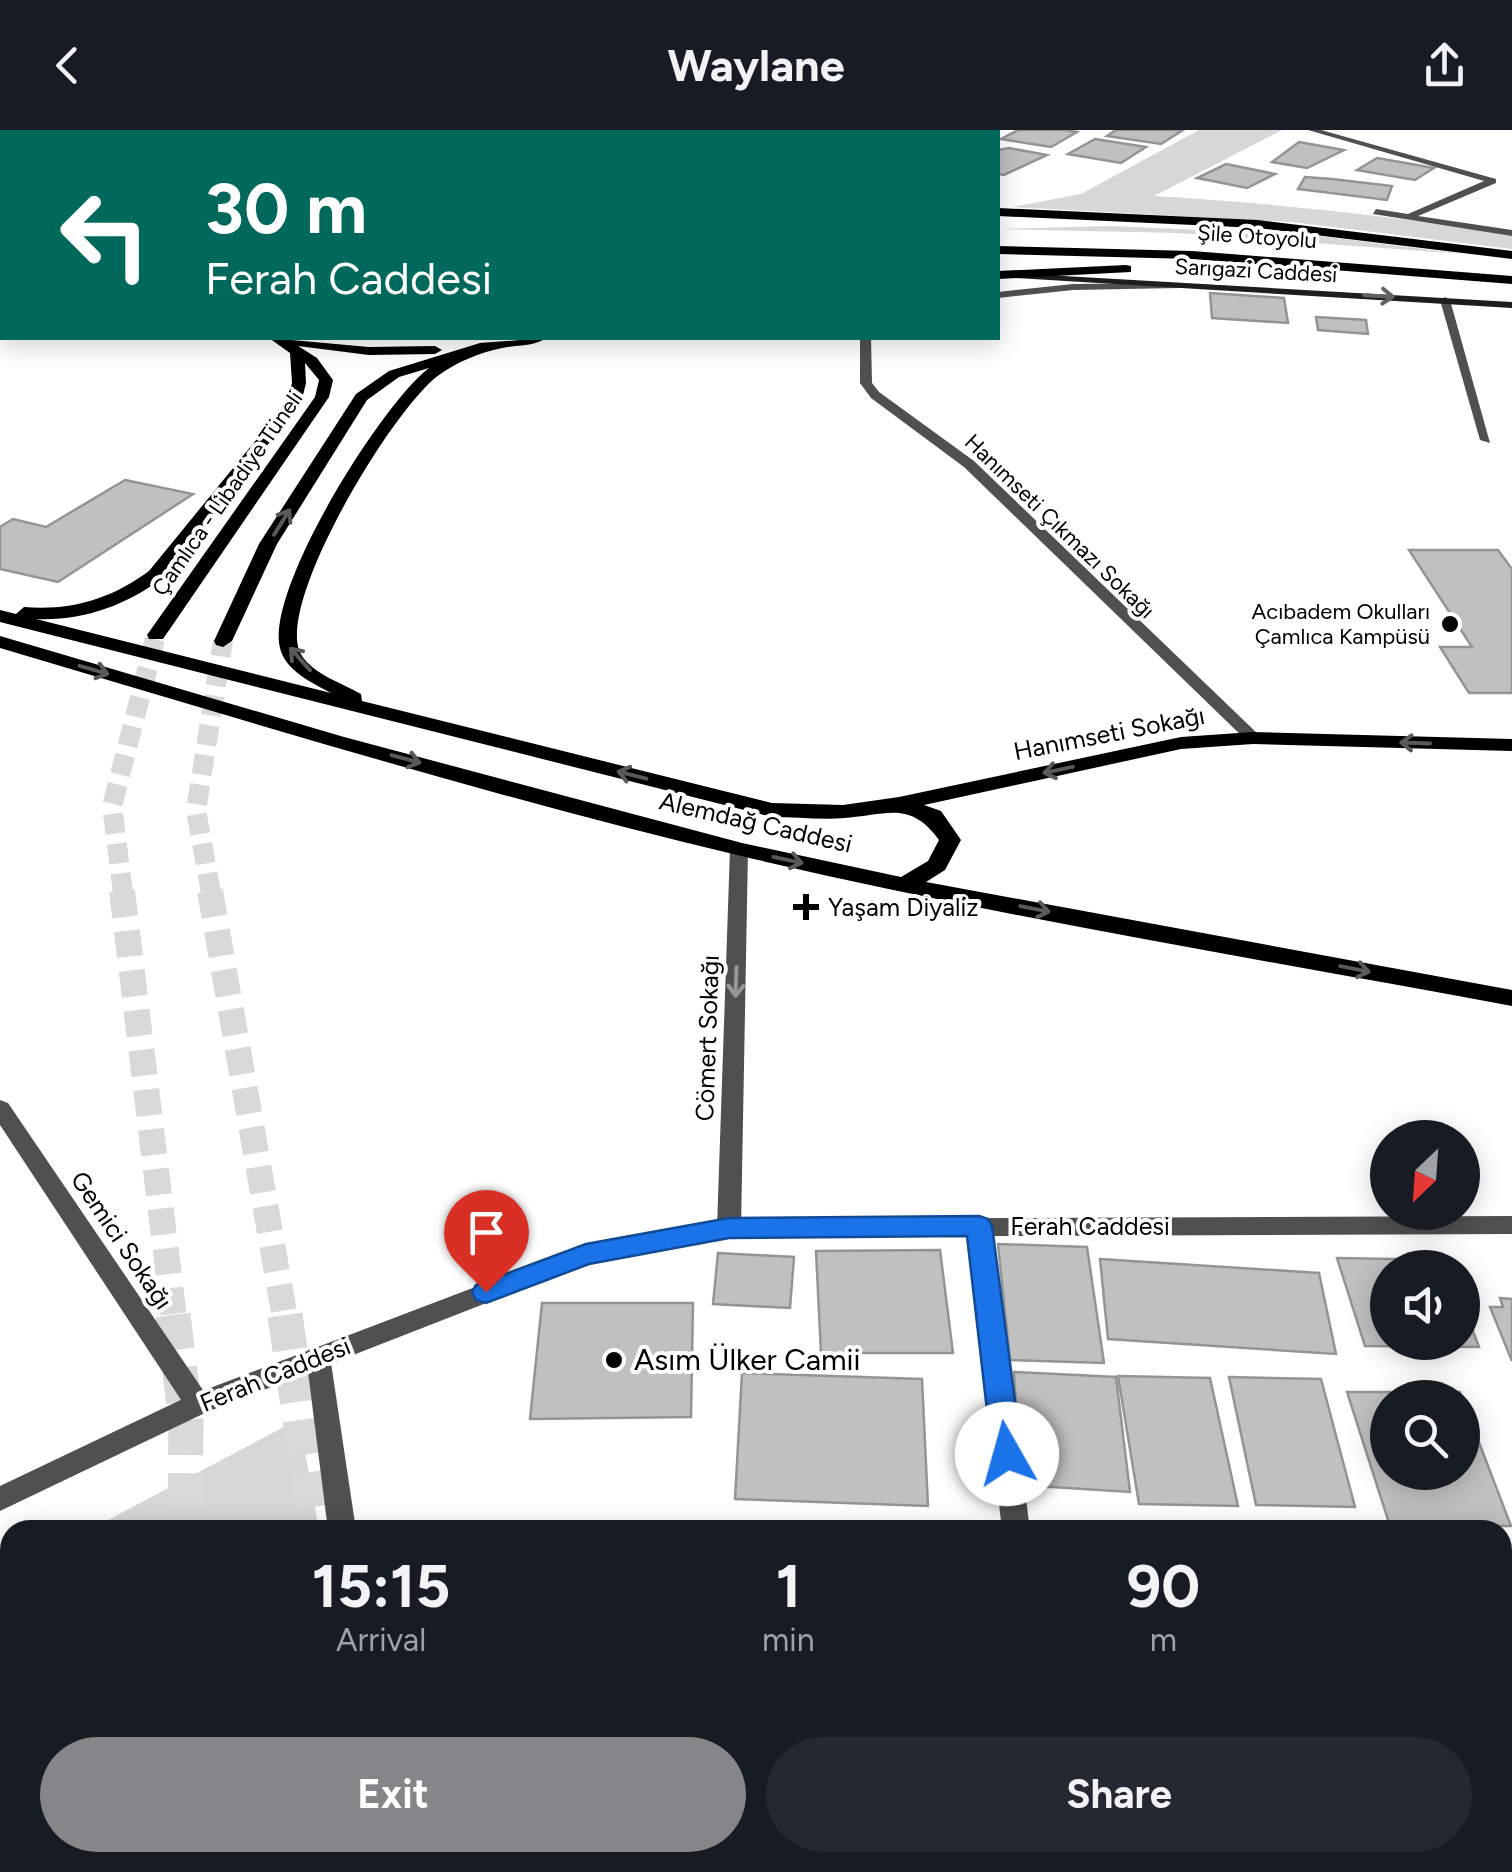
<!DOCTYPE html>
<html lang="en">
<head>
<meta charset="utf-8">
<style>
  body { margin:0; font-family:Figtree,sans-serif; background:#242831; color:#f1f3f6; height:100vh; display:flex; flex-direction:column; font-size:38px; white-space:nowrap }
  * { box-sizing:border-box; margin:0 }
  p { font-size:32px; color:#9ea1a6 }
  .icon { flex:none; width:55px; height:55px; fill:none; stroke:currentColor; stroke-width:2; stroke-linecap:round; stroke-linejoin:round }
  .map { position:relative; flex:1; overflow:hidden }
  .drawer { position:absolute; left:0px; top:1390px; width:1512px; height:352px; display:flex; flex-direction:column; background:#171b24; border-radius:30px 30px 0 0; box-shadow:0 5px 25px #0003 }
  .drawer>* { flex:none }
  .guide { position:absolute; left:0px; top:0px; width:1000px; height:210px; box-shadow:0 5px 25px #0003; background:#00695c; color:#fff; overflow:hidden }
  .needle { width:65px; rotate:205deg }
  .controls { position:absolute; left:1370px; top:990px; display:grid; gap:20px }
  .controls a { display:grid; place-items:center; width:110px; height:110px; border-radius:50%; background:#171b24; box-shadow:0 5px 25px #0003; font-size:50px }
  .pin { position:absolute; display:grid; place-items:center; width:85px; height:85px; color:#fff; margin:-102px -42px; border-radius:50% 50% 50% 0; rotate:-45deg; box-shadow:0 0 10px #0007 }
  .pin .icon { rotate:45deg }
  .me { position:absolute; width:110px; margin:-55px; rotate:353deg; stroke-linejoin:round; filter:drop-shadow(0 0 8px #0008) }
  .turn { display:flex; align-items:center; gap:35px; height:210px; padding:0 40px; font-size:45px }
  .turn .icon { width:130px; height:130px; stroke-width:2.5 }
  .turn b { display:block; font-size:70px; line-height:85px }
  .eta { display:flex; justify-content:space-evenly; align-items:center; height:170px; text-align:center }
  .eta b { font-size:60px; font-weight:700; line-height:70px }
  .primary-button { display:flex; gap:20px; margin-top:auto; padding:20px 40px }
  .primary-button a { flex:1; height:115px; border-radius:60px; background:#858687; color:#fff; font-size:40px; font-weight:700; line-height:115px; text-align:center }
  .primary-button a+a { background:#242831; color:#f1f3f6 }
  header { display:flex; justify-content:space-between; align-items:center; height:130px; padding:0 40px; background:#171b24; font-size:45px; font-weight:700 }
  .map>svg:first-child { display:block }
  .green { fill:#d7d7d7 }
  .building { fill:#c0c0c0; stroke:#949494; stroke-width:2.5 }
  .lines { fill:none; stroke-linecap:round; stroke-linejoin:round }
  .primary-tunnel-far2 { stroke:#d9d9d9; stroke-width:20; stroke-dasharray:20 10; stroke-linecap:butt }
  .primary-tunnel-far1 { stroke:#d9d9d9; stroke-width:26; stroke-dasharray:26 14; stroke-linecap:butt }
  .primary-tunnel { stroke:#d9d9d9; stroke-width:35; stroke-dasharray:35 18; stroke-linecap:butt }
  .minor { fill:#505050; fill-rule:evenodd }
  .tertiary { fill:#505050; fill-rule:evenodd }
  .secondary { fill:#1d1d1d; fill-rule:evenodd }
  .primary { fill:#000; fill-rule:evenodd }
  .trunk { fill:#000; fill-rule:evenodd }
  .oneway { stroke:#616161 }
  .oneway2 { stroke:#595959 }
  .oneway3 { stroke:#969696 }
  .route { fill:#1a73e8; stroke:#114b97; stroke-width:2.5 }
  .poi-dot { fill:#000; stroke:#fff; stroke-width:4 }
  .labels { text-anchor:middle; stroke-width:8; stroke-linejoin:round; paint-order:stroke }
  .far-street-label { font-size:22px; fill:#000; stroke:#fff }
  .far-poi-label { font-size:22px; fill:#000; stroke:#fff; text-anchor:end }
  .street-label { font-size:25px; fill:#000; stroke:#fff }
  .poi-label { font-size:25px; fill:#000; stroke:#fff; text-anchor:start }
  .near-poi-label { font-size:30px; fill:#000; stroke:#fff; text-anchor:start }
</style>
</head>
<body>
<header><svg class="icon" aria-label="back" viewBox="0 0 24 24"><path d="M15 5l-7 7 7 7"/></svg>Waylane<svg class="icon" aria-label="share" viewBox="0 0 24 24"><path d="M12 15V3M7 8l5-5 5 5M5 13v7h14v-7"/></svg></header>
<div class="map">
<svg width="1512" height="1742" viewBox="0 0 1512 1742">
  <rect width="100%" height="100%" fill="#fff"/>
  <g class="green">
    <path d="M1199,0H1282L1154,66C1274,73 1393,86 1512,105V119L1292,92L1012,77L1081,64Z"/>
    <path d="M1111,96L1311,105L1464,124L1178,103L998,99Z"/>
    <path d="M299,1289L319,1400H89Z"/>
    <path d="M10,1442V1732H379L381,1742H0V1447Z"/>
  </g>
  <g class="building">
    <path d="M1018,0H1065L1077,2L1051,17L1001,9Z"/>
    <path d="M1116,0H1183L1161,14L1107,6Z"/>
    <path d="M1095,9L1146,17L1121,33L1068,24Z"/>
    <path d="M1299,12L1344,20L1307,38L1272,32Z"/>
    <path d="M1009,18L1047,25L1004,45L998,44V20Z"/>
    <path d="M1377,28L1434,38L1415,50L1357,40Z"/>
    <path d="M1226,34L1275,44L1247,58L1197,48Z"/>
    <path d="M1305,47L1332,49L1392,56L1387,70L1298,59Z"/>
    <path d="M1210,163L1284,168L1288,193L1212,188Z"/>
    <path d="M1316,187L1366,190L1368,204L1318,200Z"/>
    <path d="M125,350L193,364L58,452L0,439V397L13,389L46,397Z"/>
    <path d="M1409,420H1498L1512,439V563H1469L1440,517H1472Z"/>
    <path d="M998,1114L1087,1117L1104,1233L1010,1230Z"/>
    <path d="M940,1120L953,1223H821L816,1121Z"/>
    <path d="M718,1123L794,1127L790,1178L713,1174Z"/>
    <path d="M1337,1128L1446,1130L1449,1138H1388V1212H1462V1173L1479,1217L1365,1216Z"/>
    <path d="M1100,1129L1319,1143L1336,1224L1108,1209Z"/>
    <path d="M1500,1168L1512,1169V1231L1490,1177H1503Z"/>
    <path d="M542,1173H693L691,1287L530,1289Z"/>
    <path d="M1014,1242L1116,1247L1130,1362L1021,1355Z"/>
    <path d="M742,1243L922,1249L928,1376L735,1369Z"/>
    <path d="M1118,1246L1210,1248L1238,1376L1139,1374Z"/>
    <path d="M1229,1247L1321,1249L1355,1377L1256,1375Z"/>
    <path d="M1347,1262H1460L1462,1268H1388V1342H1462V1268L1511,1396H1390Z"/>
    <path d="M887,1732H1230L1231,1742H887Z"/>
  </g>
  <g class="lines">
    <g class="primary-tunnel-far2">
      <path d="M123,763L112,676L156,505"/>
      <path d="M211,763L196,680L223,511"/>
    </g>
    <g class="primary-tunnel-far1">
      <path d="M122,761L174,1188"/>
      <path d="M210,761L285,1188"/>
    </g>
    <g class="primary-tunnel">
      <path d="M173,1185L186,1291L185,1400"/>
      <path d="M285,1185L316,1400"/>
      <path d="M180,1732V1742"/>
      <path d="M357,1732L358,1742"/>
    </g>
    <g class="minor">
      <path d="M50,0H61L63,2H53Z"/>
      <path d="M149,0H160L162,2H152Z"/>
      <path d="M1308,0H1321L1496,49V53L1418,86L1512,100V106L1373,84L1376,79L1408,84L1484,51Z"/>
      <path d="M0,44L2,45V52L0,51Z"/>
      <rect x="0" y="91" width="2" height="6"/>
      <path d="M1175,153L1180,156L1179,158L1073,160L998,168V162L1073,154Z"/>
      <path d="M1445,167L1450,170L1490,313L1480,310L1440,170Z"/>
      <path d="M860,208H871L872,253L879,262L974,331L1259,605V611H1247L964,337L871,268L860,253Z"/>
      <path d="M739,714L748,719L741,1098L737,1104L729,1107L721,1104L717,1098L730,719Z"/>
      <path d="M0,970L8,973L207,1266L211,1274L207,1282L198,1285L189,1282L0,995Z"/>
      <path d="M979,1087L987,1090L991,1096L1030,1400H1002L967,1096L971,1090Z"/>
      <path d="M318,1216L327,1219L330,1226L356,1400H328L306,1226L309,1219Z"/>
      <path d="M1512,1659V1690L1502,1694V1663Z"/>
      <path d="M390,1732H422L424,1742H392Z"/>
      <path d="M1467,1732H1499L1502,1742H1470Z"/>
    </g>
    <path class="tertiary" d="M1512,1086V1104L729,1107L589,1133L207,1282L0,1381V1356L189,1266L578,1118L729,1089Z"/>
    <path class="secondary" d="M1011,143L1512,172V178L1015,148Z"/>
    <path class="primary" d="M269,208L369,217L435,216L442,220L435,224L369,225L298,216L317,228L333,250L329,267L163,509H149L147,505L315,267L319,250L305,233L306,253L301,273L161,449C125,476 82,491 36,489L331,563C312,553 285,540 280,518C265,460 382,273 429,238L399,247L367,270L277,414L232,511L223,517L216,515L214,511L259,414L356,264L389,241L480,213L546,208C536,216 517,215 502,218C479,223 459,231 439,245C394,277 280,465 299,520C307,542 342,553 361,564L362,571L772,673L843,675L899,667L1181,607L1253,602L1512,609V621L1253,614L1181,619L924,675L941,681L961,710L945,740L926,752L1512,860V876C1254,828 993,786 737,725C489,666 244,590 0,518V506L344,607L742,713L901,747L928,731L939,710C910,670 887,685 845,688C821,690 796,687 772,687L0,492V480L16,484L24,477C71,481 111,469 149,441L287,272L292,253L290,223Z"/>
    <g class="trunk">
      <path d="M998,78L1258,90L1512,121V129L1258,98L998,86Z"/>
      <rect x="0" y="104" width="2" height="8"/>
      <path d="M998,116L1192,121L1512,146V154L1192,129L998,124Z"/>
      <path d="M1126,135L1131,136V142L998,149V141Z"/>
      <rect x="0" y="161" width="2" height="8"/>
      <path d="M0,194L2,195V203L0,204Z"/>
    </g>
  </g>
  <defs><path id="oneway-shaft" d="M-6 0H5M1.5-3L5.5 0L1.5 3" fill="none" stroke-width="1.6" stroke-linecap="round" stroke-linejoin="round" transform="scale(2.5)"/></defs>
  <use class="oneway" href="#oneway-shaft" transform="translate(1379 166) rotate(3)"/>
  <g class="oneway2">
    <use href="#oneway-shaft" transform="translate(282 392) rotate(-58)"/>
    <use href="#oneway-shaft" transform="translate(300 529) rotate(-132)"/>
    <use href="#oneway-shaft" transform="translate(94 540) rotate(16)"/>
    <use href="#oneway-shaft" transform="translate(1415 613) rotate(-178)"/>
    <use href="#oneway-shaft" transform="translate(406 629) rotate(15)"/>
    <use href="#oneway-shaft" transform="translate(1058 640) rotate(168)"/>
    <use href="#oneway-shaft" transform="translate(632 645) rotate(-166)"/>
    <use href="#oneway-shaft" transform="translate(788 730) rotate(12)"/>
    <use href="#oneway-shaft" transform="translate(1035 779) rotate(11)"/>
    <use href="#oneway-shaft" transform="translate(1355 839) rotate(11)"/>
  </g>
  <use class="oneway3" href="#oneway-shaft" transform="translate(736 852) rotate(92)"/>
  <path class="route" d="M979,1086L988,1089L992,1096L1022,1324L1017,1333L1007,1337L996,1333L992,1324L967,1106L729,1108L589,1134L486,1173L476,1170L472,1162L476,1155L586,1114L729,1088Z"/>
  <g class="poi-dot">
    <circle cx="1450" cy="494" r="10"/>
    <path d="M801 762h10v10h10v10h-10v10h-10v-10h-10v-10h10z"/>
    <circle cx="614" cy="1230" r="10"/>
  </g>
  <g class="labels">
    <g class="far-street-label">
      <text transform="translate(1257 106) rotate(4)" y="8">Şile Otoyolu</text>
      <text transform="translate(1256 140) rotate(3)" y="8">Sarıgazi Caddesi</text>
      <text transform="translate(227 363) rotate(-55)" y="8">Çamlıca - Libadiye Tüneli</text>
      <text transform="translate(1060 396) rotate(44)" y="8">Hanımseti Çıkmazı Sokağı</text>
    </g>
    <g class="far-poi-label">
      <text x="1430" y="489">Acıbadem Okulları<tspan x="1430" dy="25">Çamlıca Kampüsü</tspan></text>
    </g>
    <g class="street-label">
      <text transform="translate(1109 603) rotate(-11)" y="9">Hanımseti Sokağı</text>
      <text transform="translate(756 692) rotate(13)" y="9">Alemdağ Caddesi</text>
      <text transform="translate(707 908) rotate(-88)" y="9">Cömert Sokağı</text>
      <text x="1090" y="1105">Ferah Caddesi</text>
      <text transform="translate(122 1110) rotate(56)" y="9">Gemici Sokağı</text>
      <text transform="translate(275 1244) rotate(-22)" y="9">Ferah Caddesi</text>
    </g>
    <g class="poi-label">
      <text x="828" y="786">Yaşam Diyaliz</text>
    </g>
    <g class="near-poi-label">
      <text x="634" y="1240">Asım Ülker Camii</text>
    </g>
  </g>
</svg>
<div class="controls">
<a><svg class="needle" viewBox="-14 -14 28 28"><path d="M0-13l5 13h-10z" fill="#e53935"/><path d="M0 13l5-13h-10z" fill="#9ea1a6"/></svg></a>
<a><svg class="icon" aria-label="sound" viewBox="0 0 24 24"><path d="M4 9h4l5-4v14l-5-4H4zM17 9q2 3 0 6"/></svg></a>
<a><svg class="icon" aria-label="search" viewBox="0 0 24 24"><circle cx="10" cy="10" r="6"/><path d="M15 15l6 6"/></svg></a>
</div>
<div class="pin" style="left:486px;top:1162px;background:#d93025"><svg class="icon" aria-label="arrive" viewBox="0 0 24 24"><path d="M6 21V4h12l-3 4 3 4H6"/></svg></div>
<svg class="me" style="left:1007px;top:1324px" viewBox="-20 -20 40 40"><circle r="19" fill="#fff"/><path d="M0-13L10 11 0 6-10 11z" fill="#1a73e8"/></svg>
<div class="guide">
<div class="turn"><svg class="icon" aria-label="left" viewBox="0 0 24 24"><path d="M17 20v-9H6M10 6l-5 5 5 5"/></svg><div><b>30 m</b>Ferah Caddesi</div></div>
</div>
<section class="drawer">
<div class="eta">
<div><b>15:15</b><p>Arrival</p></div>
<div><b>1</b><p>min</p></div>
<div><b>90</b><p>m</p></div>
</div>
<div class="primary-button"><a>Exit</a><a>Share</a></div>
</section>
</div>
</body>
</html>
